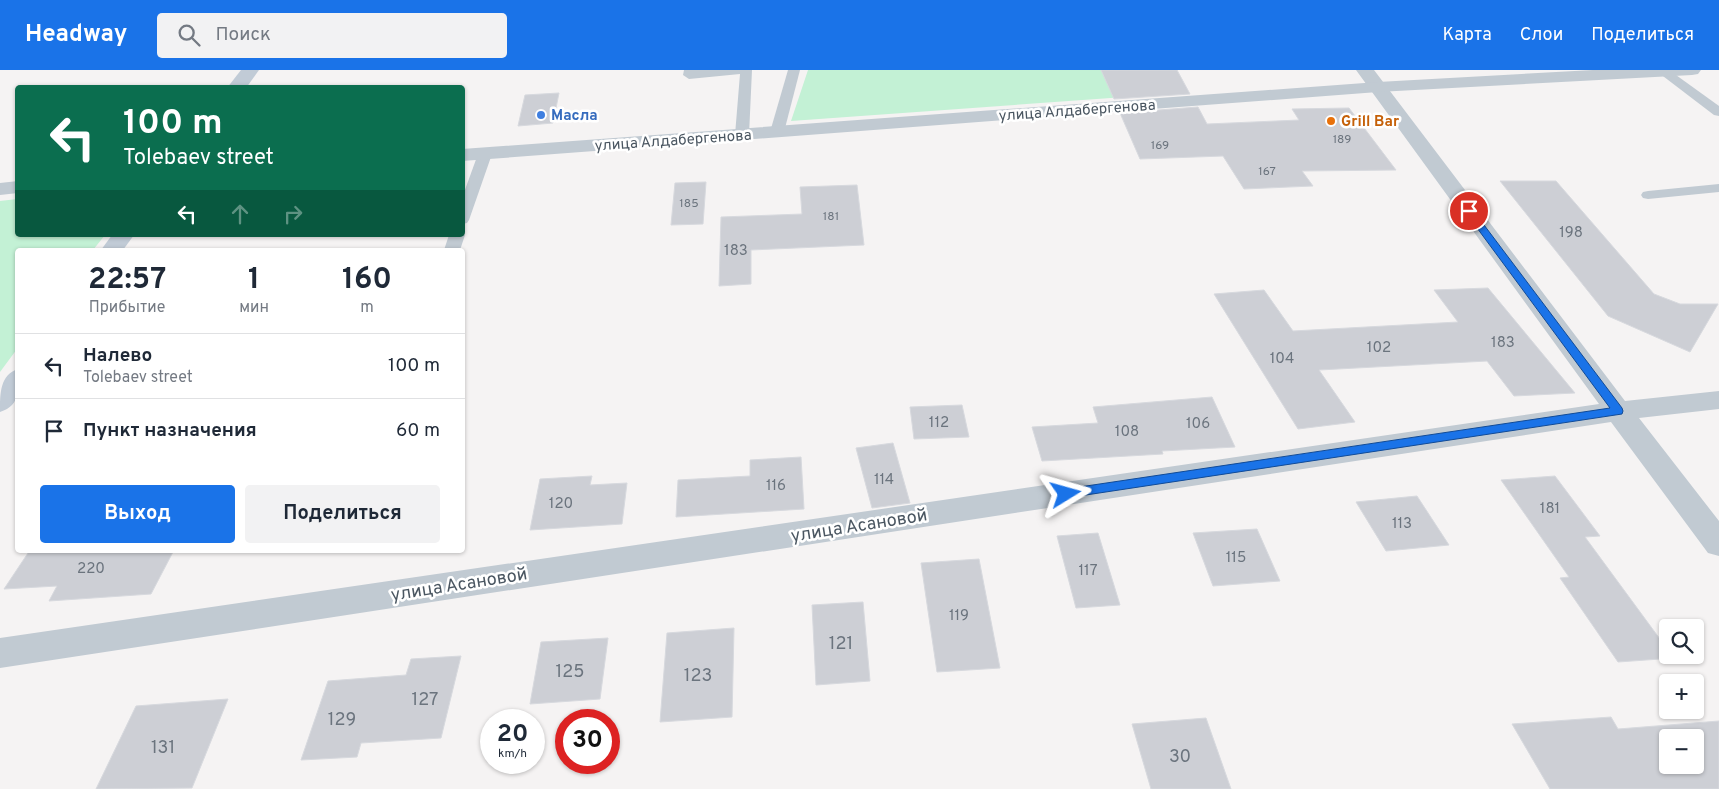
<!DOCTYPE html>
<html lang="ru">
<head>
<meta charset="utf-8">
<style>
  body { margin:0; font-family:Overpass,sans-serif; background:#f2f2f3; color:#1f2937; height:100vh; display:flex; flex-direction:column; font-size:19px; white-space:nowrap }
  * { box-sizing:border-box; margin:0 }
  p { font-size:16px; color:#747a83 }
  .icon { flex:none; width:28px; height:28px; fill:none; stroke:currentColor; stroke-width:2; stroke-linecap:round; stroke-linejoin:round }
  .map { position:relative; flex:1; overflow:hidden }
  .panel { position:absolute; left:15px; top:178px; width:450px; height:305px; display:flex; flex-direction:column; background:#fff; border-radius:5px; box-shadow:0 1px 4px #0004 }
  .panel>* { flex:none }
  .guide { position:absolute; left:15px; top:15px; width:450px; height:152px; border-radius:5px; box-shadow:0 1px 4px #0004; background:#0b6e4f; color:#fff; overflow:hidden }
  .buttons { position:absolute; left:1659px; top:549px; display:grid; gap:10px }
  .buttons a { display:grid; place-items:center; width:45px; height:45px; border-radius:5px; background:#fff; box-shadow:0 1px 4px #0004; font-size:25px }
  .speed { position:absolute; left:480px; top:639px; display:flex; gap:10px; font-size:25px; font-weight:700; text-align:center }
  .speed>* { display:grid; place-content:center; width:65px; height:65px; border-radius:50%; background:#fff; box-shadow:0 1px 4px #0004; line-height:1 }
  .speed small { font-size:12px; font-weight:400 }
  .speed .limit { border:8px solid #d22; background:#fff; color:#111 }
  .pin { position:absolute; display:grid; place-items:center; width:42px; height:42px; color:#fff; margin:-21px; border:2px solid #fff; border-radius:50%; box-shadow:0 1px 5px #0007 }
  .me { position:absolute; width:55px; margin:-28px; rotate:82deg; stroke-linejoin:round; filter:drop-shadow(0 0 4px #0008) }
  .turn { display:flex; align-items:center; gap:18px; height:105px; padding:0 25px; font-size:22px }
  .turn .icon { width:65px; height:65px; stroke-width:2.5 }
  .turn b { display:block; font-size:35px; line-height:42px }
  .lanes { display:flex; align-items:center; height:48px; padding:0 25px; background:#0003; justify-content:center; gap:25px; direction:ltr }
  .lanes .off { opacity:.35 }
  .eta { display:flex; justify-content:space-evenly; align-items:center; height:85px; text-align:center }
  .eta b { font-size:30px; font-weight:700; line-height:35px }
  .action { display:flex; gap:10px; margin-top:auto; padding:10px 25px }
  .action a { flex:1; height:58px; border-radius:5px; background:#1a73e8; color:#fff; font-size:20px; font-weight:700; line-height:58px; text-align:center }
  .action a+a { background:#f2f2f3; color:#1f2937 }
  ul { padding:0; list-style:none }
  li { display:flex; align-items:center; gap:15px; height:65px; padding:0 25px; border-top:1px solid #e0e1e3 }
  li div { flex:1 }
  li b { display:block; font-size:19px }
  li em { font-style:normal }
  header { display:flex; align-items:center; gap:30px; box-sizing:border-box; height:70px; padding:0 25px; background:#1a73e8; color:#fff }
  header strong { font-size:24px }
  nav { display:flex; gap:28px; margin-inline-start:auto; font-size:18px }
  .search { width:350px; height:45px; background:#f2f2f3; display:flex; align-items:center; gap:12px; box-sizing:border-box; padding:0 18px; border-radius:5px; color:#747a83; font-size:19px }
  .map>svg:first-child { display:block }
  .green { fill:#c3f1d5 }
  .building { fill:#cdcfd5; stroke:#d7d9de; fill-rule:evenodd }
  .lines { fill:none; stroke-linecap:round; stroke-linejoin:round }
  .service { fill:#c1cad2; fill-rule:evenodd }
  .minor { fill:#c1cad2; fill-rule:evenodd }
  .tertiary { fill:#c1cad2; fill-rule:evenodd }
  .secondary { fill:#c1cbd6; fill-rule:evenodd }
  .route { fill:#1a73e8; stroke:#114b97 }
  .shop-dot { fill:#3f7fe0; stroke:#fff; stroke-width:2 }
  .food-dot { fill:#e8710a; stroke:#fff; stroke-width:2 }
  .labels { text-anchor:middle; stroke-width:5; stroke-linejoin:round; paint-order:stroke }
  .far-number-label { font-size:12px; fill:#6b747e }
  .far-street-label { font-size:15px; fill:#4a5661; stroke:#fff }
  .far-shop-label { font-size:15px; font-weight:bold; fill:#366cbe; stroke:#fff; text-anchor:start }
  .far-food-label { font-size:15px; font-weight:bold; fill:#c56008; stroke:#fff; text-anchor:start }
  .number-label { font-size:15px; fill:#6b747e }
  .street-label { font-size:18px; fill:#4a5661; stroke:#fff }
  .near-number-label { font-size:18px; fill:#6b747e }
</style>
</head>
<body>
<header>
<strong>Headway</strong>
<div class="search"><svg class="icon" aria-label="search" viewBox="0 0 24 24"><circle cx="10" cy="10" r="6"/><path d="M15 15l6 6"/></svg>Поиск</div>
<nav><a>Карта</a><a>Слои</a><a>Поделиться</a></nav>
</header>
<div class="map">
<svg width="1719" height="719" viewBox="0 0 1719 719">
  <rect width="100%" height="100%" fill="#f5f3f3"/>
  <g class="green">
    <path d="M808,0H1145L1153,25L791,51Z"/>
    <path d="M17,129L18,165H105L93,180H18L17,279L0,302V131Z"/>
  </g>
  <g class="building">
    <path d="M1101,0H1177L1190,24L1114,29Z"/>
    <path d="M559,23L553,53L518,56L525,25Z"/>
    <path d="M1198,37L1207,54L1299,50L1292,39L1349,38L1396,100L1302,101L1313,116L1244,119L1223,86L1140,89L1120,43Z"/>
    <path d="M1500,111H1556L1654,224L1680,234H1718L1690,282L1608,246Z"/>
    <path d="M706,112L703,154L671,155L675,113Z"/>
    <path d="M857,115L864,175L751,180V214L719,216L721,147L802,144L800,117Z"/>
    <path d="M1488,218L1575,323L1514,326L1487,291L1319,300L1355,352L1298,359L1214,224L1264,220L1293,261L1458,252L1434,220Z"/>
    <path d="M1212,327L1235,377L1162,381L1163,384L1042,391L1032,357L1098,353L1093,337Z"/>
    <path d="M962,335L969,367L914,369L910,337Z"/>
    <path d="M893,373L910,433L872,438L856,378Z"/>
    <path d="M801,387L804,439L676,447L678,410L750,406V390Z"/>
    <path d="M592,406L590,415L627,413L622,454L530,460L540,409Z"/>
    <path d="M1555,406L1600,466L1585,467L1668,580V585H1671L1674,588L1618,592L1560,508L1569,507L1501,410Z"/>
    <path d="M1417,426L1449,475L1386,481L1356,432Z"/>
    <path d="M1257,459L1280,511L1213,516L1193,463Z"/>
    <path d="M1098,463L1120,535L1076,538L1057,466Z"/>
    <path d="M30,480H174L151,524L49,531L57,516L4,519Z"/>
    <path d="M979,489L1000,598L937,602L921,493Z"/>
    <path d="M863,532L870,611L816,615L812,535Z"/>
    <path d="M734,558L732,647L660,652L667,563Z"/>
    <path d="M608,568L600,629L530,634L541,572Z"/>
    <path d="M461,586L441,668L361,673L357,687L301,690L328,611L406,605L411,589Z"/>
    <path d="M228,629L192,718L96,719L136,636Z"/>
    <path d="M1611,647L1618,659L1719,651V719H1550L1512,654ZM1668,668H1695V695H1668Z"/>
    <path d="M1206,648L1231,719H1151L1132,654Z"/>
  </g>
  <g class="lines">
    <g class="service">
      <path d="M684,0H752L749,65L747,68H737L735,65L740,4L689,9L683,5Z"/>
      <path d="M788,0H800L784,62L777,66L770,62Z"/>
      <path d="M1655,0H1669L1719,36V46L1714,45Z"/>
      <path d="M485,80L492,84L469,150L467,153L462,154V128L478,84Z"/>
      <path d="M1719,114V122L1648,129L1643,128L1641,125L1643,122L1648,121Z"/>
      <path d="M462,162L465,165L460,180H444L449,165H462Z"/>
    </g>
    <path class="minor" d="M1356,0H1374L1625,331L1719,321V339L1639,348L1719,451V486L1708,483L1611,352L0,598V568L1599,334Z"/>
    <g class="tertiary">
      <path d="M1593,0H1701L1698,4L1692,5L1378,22L462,91V79L1378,12Z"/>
      <path d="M18,111V123L0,125V113Z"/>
    </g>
    <g class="secondary">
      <path d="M241,0H259L246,18H227Z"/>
      <path d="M112,165H134L123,180H101Z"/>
      <path d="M18,299C18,318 22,335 0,342C0,323 0,305 18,299Z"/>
    </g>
  </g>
  <path class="route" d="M1469,138L1472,139L1622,338L1623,341L1622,344L1066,428L1061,427L1059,424L1061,420L1066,419L1610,338L1466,143L1465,141Z"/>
  <circle class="shop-dot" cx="541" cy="45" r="5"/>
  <circle class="food-dot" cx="1331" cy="51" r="5"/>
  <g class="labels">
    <g class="far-number-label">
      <text x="1342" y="73">189</text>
      <text x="1160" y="79">169</text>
      <text x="1267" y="105">167</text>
      <text x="689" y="137">185</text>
      <text x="831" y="150">181</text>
    </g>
    <g class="far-street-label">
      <text transform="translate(1077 40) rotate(-4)" y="5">улица Алдабергенова</text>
      <text transform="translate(673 70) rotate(-4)" y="5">улица Алдабергенова</text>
    </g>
    <g class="far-shop-label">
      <text x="551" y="50">Масла</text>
    </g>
    <g class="far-food-label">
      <text x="1341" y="56">Grill Bar</text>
    </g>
    <g class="number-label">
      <text x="1571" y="167">198</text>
      <text x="736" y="185">183</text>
      <text x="1503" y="277">183</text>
      <text x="1379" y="282">102</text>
      <text x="1282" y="293">104</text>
      <text x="939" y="357">112</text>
      <text x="1198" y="358">106</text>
      <text x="1127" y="366">108</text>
      <text x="884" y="414">114</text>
      <text x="776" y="420">116</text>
      <text x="561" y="438">120</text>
      <text x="1550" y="443">181</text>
      <text x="1402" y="458">113</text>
      <text x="1236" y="492">115</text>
      <text x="91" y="503">220</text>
      <text x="1088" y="505">117</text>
      <text x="959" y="550">119</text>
    </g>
    <g class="street-label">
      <text transform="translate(859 455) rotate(-9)" y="6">улица Асановой</text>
      <text transform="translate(459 514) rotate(-9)" y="6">улица Асановой</text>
    </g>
    <g class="near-number-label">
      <text x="841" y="579">121</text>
      <text x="570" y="607">125</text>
      <text x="698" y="611">123</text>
      <text x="425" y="635">127</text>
      <text x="342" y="655">129</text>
      <text x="163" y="683">131</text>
      <text x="1180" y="692">30</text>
    </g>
  </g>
</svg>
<div class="buttons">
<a><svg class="icon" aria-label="search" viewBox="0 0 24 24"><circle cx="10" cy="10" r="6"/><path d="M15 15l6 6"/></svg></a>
<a>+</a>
<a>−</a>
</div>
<div class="speed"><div>20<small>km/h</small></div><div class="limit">30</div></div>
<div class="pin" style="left:1469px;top:141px;background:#d93025"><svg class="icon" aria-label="arrive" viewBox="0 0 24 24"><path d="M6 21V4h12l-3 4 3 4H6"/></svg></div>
<svg class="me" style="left:1066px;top:424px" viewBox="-20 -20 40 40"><path d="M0-17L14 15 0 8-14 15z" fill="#1a73e8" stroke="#fff" stroke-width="4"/></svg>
<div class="guide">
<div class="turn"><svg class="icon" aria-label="left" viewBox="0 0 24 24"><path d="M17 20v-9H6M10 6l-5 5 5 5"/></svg><div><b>100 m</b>Tolebaev street</div></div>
<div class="lanes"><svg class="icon" aria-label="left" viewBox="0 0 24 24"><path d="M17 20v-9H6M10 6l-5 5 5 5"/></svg><svg class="icon off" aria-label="ahead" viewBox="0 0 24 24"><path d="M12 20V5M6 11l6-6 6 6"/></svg><svg class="icon off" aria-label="right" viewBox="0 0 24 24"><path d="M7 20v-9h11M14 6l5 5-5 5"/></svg></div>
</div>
<section class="panel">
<div class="eta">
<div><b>22:57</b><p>Прибытие</p></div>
<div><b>1</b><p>мин</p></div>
<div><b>160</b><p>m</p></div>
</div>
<ul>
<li><svg class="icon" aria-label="left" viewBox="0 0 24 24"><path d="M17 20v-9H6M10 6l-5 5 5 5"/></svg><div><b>Налево</b><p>Tolebaev street</p></div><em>100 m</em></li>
<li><svg class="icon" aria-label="arrive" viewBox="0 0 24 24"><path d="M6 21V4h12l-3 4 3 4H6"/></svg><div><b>Пункт назначения</b></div><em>60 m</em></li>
</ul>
<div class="action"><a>Выход</a><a>Поделиться</a></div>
</section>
</div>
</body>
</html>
